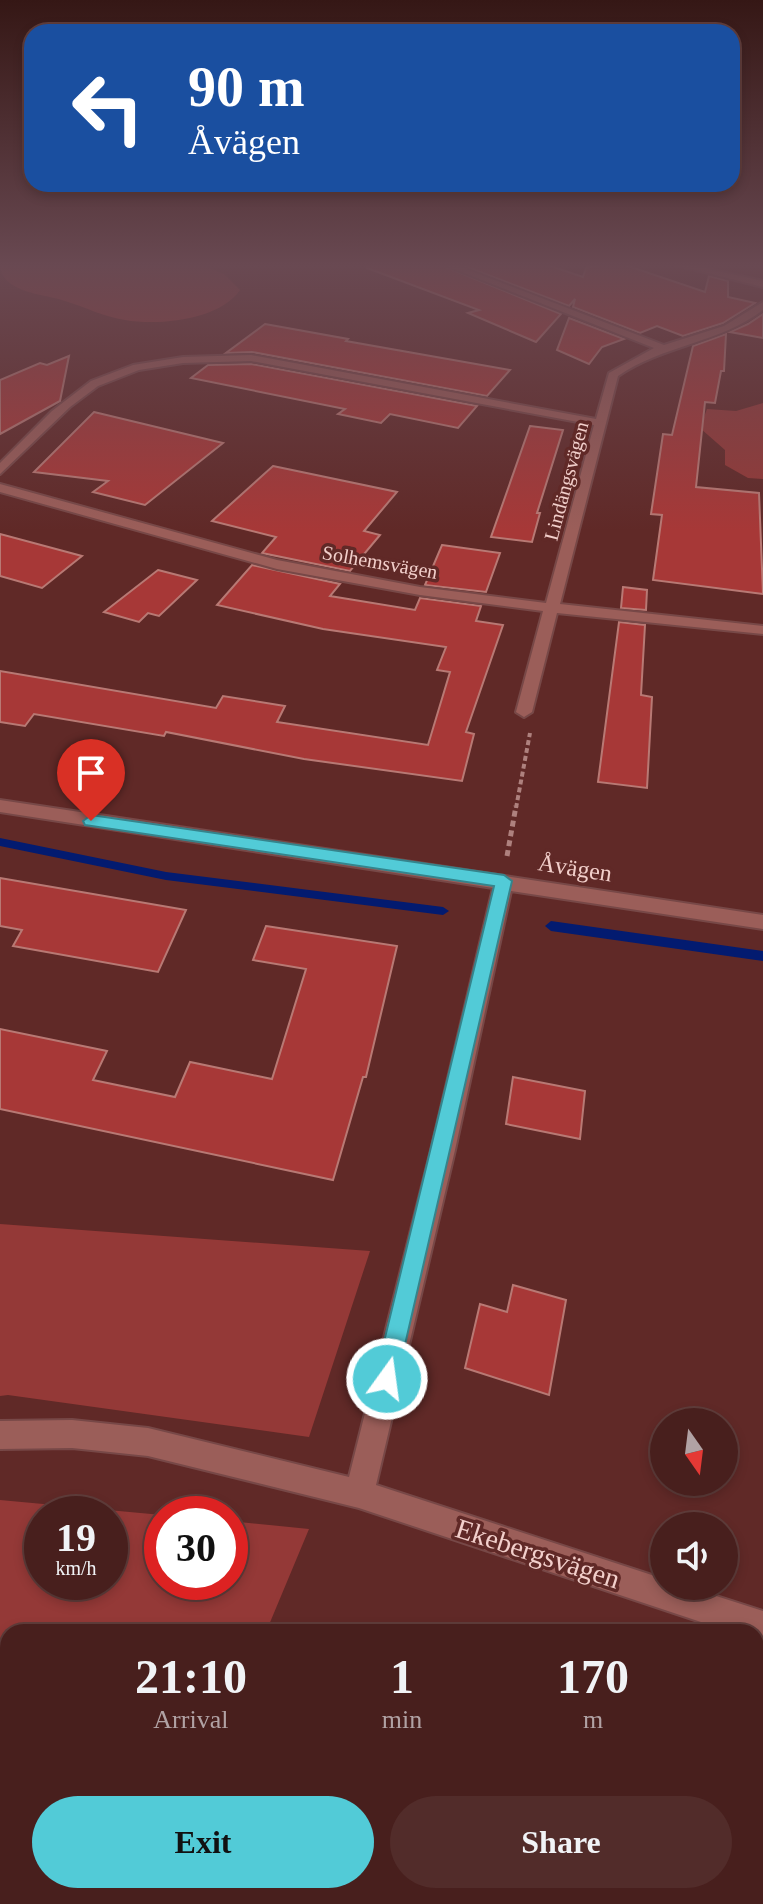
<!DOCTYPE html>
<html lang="en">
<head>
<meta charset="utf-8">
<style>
  body { margin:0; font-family:"Times New Roman",serif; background:#522c2a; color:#f1f3f6; height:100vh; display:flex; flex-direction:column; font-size:30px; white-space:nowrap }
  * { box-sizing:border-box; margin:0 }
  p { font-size:26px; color:#b1a2a4 }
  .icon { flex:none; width:44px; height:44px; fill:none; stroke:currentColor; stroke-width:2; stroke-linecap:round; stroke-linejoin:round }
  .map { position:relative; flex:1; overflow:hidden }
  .side { position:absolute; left:0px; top:1624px; width:764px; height:280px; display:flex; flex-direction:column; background:#481f1d; border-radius:24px 24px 0 0; box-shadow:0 4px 12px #0003,0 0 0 2px #603d3b }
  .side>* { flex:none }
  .guide { position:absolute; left:24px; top:24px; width:716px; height:168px; border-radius:24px; box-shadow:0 4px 12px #0003,0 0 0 2px #603d3b; background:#1a4fa0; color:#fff; overflow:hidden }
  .needle { width:52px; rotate:166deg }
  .tools { position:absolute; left:650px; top:1408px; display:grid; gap:16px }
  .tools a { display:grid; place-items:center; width:88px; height:88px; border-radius:50%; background:#481f1d; box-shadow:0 4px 12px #0003,0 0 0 2px #603d3b; font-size:40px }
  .speed { position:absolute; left:24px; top:1496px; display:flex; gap:16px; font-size:40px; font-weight:700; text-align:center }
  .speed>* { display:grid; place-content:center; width:104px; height:104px; border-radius:50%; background:#481f1d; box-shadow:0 4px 12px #0003,0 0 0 2px #603d3b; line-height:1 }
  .speed small { font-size:20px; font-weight:400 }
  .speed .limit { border:12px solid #d22; background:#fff; color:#111 }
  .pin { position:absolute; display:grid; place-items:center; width:68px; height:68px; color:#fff; margin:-82px -34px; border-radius:50% 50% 50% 0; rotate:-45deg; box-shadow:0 0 8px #0007 }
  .pin .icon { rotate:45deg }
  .me { position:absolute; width:88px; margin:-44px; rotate:14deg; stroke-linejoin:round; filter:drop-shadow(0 0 6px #0008) }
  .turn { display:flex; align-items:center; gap:28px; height:168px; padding:0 32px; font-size:36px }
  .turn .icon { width:104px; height:104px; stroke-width:2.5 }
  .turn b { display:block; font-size:56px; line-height:68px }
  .eta { display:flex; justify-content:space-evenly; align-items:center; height:136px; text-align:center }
  .eta b { font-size:48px; font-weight:700; line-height:56px }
  .cta { display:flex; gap:16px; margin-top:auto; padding:16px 32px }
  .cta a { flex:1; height:92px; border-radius:48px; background:#52cbd7; color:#111; font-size:32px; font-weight:700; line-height:92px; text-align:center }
  .cta a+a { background:#522c2a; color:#f1f3f6 }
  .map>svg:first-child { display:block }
  .green { fill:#943937; fill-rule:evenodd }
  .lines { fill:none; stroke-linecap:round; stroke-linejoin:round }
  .stream { fill:#031b70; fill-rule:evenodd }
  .building { fill:#a73837; stroke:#b87974; stroke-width:2 }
  .minor-casing { stroke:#774847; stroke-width:4 }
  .path-far1 { stroke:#ae817e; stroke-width:4; stroke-dasharray:5 3; stroke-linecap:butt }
  .path { stroke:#ae817e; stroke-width:5; stroke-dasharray:6 4; stroke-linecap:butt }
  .minor { fill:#9b5e59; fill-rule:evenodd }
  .route { fill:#52cbd7; stroke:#35848c; stroke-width:2 }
  .labels { text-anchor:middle; stroke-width:7; stroke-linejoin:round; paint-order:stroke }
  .far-street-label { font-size:20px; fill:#f2cfcb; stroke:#602927 }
  .street-label { font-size:24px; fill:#f2cfcb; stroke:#602927 }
  .near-street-label { font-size:28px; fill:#f2cfcb; stroke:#602927 }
</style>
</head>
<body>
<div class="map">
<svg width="763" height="1904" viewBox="0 0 763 1904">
  <rect width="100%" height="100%" fill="#602927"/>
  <g class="green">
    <path d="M0,265H203L224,274L240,290C220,320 159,326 125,320C104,317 85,307 65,301C45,294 1,293 0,265Z"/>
    <path d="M763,403V479L748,478L725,465V450L700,428L707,409L736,411Z"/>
    <path d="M0,1224L370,1251L309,1437L8,1395L0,1396Z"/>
    <path d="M0,1500L162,1515V1582H230V1521L309,1529L266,1632H8V1896H358L364,1904H0ZM42,1514H110V1582H42Z"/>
  </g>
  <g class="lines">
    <g class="stream">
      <path d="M0,838L166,872L443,907L449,911L443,915L166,880L0,846Z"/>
      <path d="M551,921L763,951V961L551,931L545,926Z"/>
    </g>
  </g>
  <g class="building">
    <path d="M367,265H441L561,314L536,342L468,313L479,310L367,268Z"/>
    <path d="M462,265H548L583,277L586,268L597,265H625L705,292L709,276L728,281V297L755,303L723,323L683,336L657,326L640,333L573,307L575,299L569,306Z"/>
    <path d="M763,314V338L730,332L748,324Z"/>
    <path d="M569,318L624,339L602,347L589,364L557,350Z"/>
    <path d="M265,324L348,339L346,341L510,370L487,396L252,352L226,353Z"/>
    <path d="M726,334L724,371H721L715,403L705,402L696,487L759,493L763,594L653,580L662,515L651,514L663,434L672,435L693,346Z"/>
    <path d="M69,356L60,401L0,434V380L40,363L47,365Z"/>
    <path d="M251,364L477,406L458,428L390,414L381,423L338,414L345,409L191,378L208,365Z"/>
    <path d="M94,412L223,443L145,505L93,492L108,481L34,472Z"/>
    <path d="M530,426L563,430L537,513H540L532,542L491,537Z"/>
    <path d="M273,466L397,492L364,531L380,535L350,571L262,553L276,537L212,521Z"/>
    <path d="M0,534L82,556L42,588L0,576Z"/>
    <path d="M442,545L500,553L486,592L425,585Z"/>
    <path d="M252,565L340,584L330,596L415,610L420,598L481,606L476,621L503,625L466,732L474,734L462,781L304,759L166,732L164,736L34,714L25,726L0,722V671L216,708L223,696L285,706L277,722L428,745L450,672L437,670L446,647L323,629L217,605Z"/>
    <path d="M158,570L197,580L159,616L148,613L139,622L104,612Z"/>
    <path d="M623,587L647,590L646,610L621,608Z"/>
    <path d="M619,622L645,625L641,695L652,697L647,788L598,782Z"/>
    <path d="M0,878L186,910L158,972L13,946L22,930L0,926Z"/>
    <path d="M266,926L397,946L366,1077H363L333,1180L0,1109V1029L107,1051L93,1080L175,1097L190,1062L272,1079L306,969L253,960Z"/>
    <path d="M513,1077L585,1091L580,1139L506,1124Z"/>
    <path d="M513,1285L566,1300L549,1395L465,1368L480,1304L507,1312Z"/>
  </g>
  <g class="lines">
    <g class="minor-casing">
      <g id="minor">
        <path d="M444,265H455L664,345L724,326L763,302V310C720,343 663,345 618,376L560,604L763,626V634L557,613L532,712L524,717L516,712L543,611L420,595L277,569L0,492V484L277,560L420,587L546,603L594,425L251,361L183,363L139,370L98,386L70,407L0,474V463L52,411L91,381L133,365L183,357L251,355L596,419L609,373L654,348Z"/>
        <path d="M676,265H690L763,281V287Z"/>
        <path d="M0,800L763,915V929L511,891L455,1150L376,1485L664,1579V1586H685L763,1611V1643L756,1640V1632H731L359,1508L148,1456L72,1448L0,1449V1421L72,1420L148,1428L349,1477L431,1150L493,888L0,812Z"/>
      </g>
    </g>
    <path class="path-far1" d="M516,808L530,733"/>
    <path class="path" d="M507,856L516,806"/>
    <use href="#minor" class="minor"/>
  </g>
  <linearGradient id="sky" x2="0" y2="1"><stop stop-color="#351715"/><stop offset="0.5" stop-color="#694952"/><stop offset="1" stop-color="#694952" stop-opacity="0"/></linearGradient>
  <rect width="763" height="531" fill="url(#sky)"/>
  <path class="route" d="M91,815L504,875L512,881L395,1388L387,1392L378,1388L375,1379L494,886L85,825L83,821Z"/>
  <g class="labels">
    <g class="far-street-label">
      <text transform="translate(566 481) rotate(-75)" y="7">Lindängsvägen</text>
      <text transform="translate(380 562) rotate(10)" y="7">Solhemsvägen</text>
    </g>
    <g class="street-label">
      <text transform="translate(575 868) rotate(9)" y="8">Åvägen</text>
    </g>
    <g class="near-street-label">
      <text transform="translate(538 1553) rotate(18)" y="10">Ekebergsvägen</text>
    </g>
  </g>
</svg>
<div class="tools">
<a><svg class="needle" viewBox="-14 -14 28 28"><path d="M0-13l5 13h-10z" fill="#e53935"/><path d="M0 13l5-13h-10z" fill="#b1a2a4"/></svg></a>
<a><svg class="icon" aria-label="sound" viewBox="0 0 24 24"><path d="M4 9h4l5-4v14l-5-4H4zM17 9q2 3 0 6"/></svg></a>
</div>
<div class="speed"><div>19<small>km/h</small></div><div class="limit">30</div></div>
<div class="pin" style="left:91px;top:821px;background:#d93025"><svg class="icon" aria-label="arrive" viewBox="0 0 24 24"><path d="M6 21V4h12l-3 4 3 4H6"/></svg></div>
<svg class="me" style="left:387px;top:1379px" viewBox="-20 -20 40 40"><circle r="17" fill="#52cbd7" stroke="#fff" stroke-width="3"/><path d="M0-11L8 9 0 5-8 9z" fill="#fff"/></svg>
<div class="guide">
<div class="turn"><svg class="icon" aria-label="left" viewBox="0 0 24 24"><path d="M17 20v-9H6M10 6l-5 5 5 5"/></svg><div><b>90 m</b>Åvägen</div></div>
</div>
<section class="side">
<div class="eta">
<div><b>21:10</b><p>Arrival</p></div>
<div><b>1</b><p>min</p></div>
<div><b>170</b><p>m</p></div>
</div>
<div class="cta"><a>Exit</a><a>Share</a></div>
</section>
</div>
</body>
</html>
